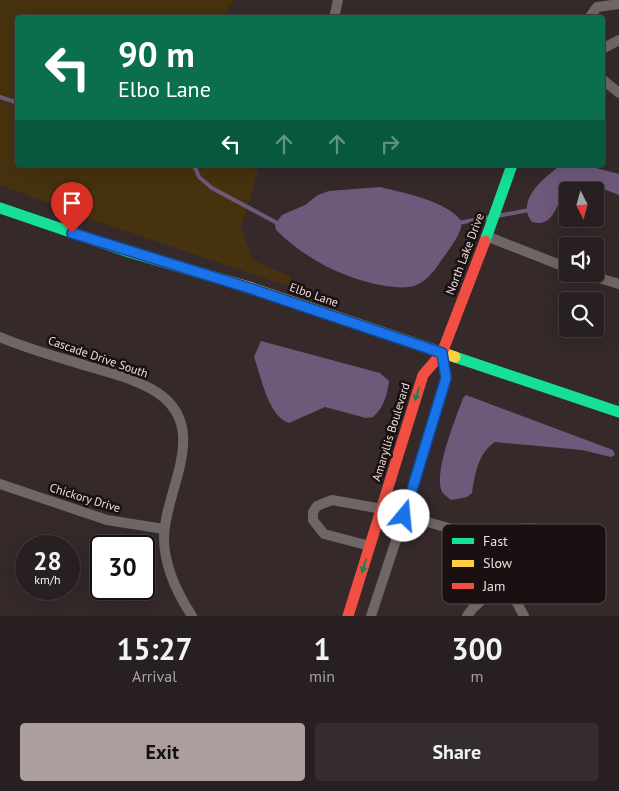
<!DOCTYPE html>
<html lang="en">
<head>
<meta charset="utf-8">
<style>
  body { margin:0; font-family:"PT Sans",sans-serif; background:#342c2d; color:#f1f3f6; height:100vh; display:flex; flex-direction:column; font-size:19px; white-space:nowrap }
  * { box-sizing:border-box; margin:0 }
  p { font-size:16px; color:#a5a2a5 }
  .icon { flex:none; width:28px; height:28px; fill:none; stroke:currentColor; stroke-width:2; stroke-linecap:round; stroke-linejoin:round }
  .map { position:relative; height:616px; overflow:hidden }
  .details { display:flex; flex-direction:column; background:#281f20; flex:1 }
  .details>* { flex:none }
  .banner { position:absolute; left:15px; top:15px; width:590px; height:152px; border-radius:5px; box-shadow:0 5px 20px #0002,0 0 0 1px #443d3e; background:#0b6e4f; color:#fff; overflow:hidden }
  .needle { width:32px; rotate:174deg }
  .tools { position:absolute; left:559px; top:182px; display:grid; gap:10px }
  .tools a { display:grid; place-items:center; width:45px; height:45px; border-radius:5px; background:#281f20; box-shadow:0 5px 20px #0002,0 0 0 1px #443d3e; font-size:25px }
  .speed { position:absolute; left:15px; top:535px; display:flex; gap:10px; font-size:25px; font-weight:700; text-align:center }
  .speed>* { display:grid; place-content:center; width:65px; height:65px; border-radius:50%; background:#281f20; box-shadow:0 5px 20px #0002,0 0 0 1px #443d3e; line-height:1 }
  .speed small { font-size:12px; font-weight:400 }
  .speed .limit { border:2px solid #111; border-radius:8px; background:#fff; color:#111 }
  .pin { position:absolute; display:grid; place-items:center; width:42px; height:42px; color:#fff; margin:-51px -21px; border-radius:50% 50% 50% 0; rotate:-45deg; box-shadow:0 0 5px #0007 }
  .pin .icon { rotate:45deg }
  .me { position:absolute; width:55px; margin:-28px; rotate:17deg; stroke-linejoin:round; filter:drop-shadow(0 0 4px #0008) }
  .turn { display:flex; align-items:center; gap:18px; height:105px; padding:0 20px; font-size:22px }
  .turn .icon { width:65px; height:65px; stroke-width:2.5 }
  .turn b { display:block; font-size:35px; line-height:42px }
  .lanes { display:flex; align-items:center; height:48px; padding:0 20px; background:#0003; justify-content:center; gap:25px; direction:ltr }
  .lanes .off { opacity:.35 }
  .eta { display:flex; justify-content:space-evenly; align-items:center; height:85px; text-align:center }
  .eta b { font-size:30px; font-weight:700; line-height:35px }
  .button { display:flex; gap:10px; margin-top:auto; padding:10px 20px }
  .button a { flex:1; height:58px; border-radius:5px; background:#ac9d9e; color:#111; font-size:20px; font-weight:700; line-height:58px; text-align:center }
  .button a+a { background:#342c2d; color:#f1f3f6 }
  .map>svg:first-child { display:block }
  .green { fill:#47320f }
  .water { fill:#6e597b }
  .lines { fill:none; stroke-linecap:round; stroke-linejoin:round }
  .stream { stroke:#6e597b; stroke-width:4 }
  .street { stroke:#6f6765; stroke-width:10 }
  .fast { stroke:#16e098; stroke-width:11 }
  .slow { stroke:#ffcf43; stroke-width:11 }
  .jam { stroke:#f24e42; stroke-width:11 }
  .oneway { fill:#18825b }
  .route-casing { stroke:#114b97; stroke-width:12 }
  .route { stroke:#1a73e8; stroke-width:9 }
  .labels { text-anchor:middle; stroke-width:5; stroke-linejoin:round; paint-order:stroke }
  .street-label { font-size:12px; fill:#ecdcdd; stroke:#1b1011 }
  .key { fill:#1b1011; stroke:#5a4d4e; stroke-width:1 }
  .key-label { font-size:14px; fill:#ecdcdd }
</style>
</head>
<body>
<div class="map">
<svg width="619" height="616" viewBox="0 0 619 616">
  <rect width="100%" height="100%" fill="#35292a"/>
  <path class="green" d="M0,0H234L224,17L18,18V165H248L258,171L241,228L253,260L289,276L297,289L93,220L0,185Z"/>
  <g class="water">
    <path d="M561,165H584L619,174V195C607,191 594,183 582,182C555,178 563,231 532,222C515,200 544,178 561,165Z"/>
    <path d="M380,187C404,193 448,201 462,222C461,235 450,248 443,258C436,268 428,281 416,285C407,289 396,287 386,286C344,279 307,260 276,230L275,224L282,215L305,205L318,195L329,191Z"/>
    <path d="M261,341L380,373L389,381C387,395 384,407 373,417L366,418L325,407L289,423C268,416 261,376 254,357Z"/>
    <path d="M466,395L613,450L615,455L611,457L582,450L495,442C478,453 475,474 472,493L467,497L451,500C448,497 444,495 442,492C433,473 456,418 463,398Z"/>
  </g>
  <g class="lines">
    <g class="stream">
      <path d="M0,97L18,103"/>
      <path d="M194,165L199,177L212,188L279,224"/>
      <path d="M497,216L529,210"/>
      <path d="M458,223L491,217"/>
    </g>
    <g class="street">
      <path d="M334,18L338,0"/>
      <path d="M589,18L597,7L619,4"/>
      <path d="M602,49L619,40"/>
      <path d="M602,79L619,93"/>
      <path d="M486,236L568,268"/>
      <path d="M586,274L619,284"/>
      <path d="M0,337C28,349 58,357 87,366C110,373 137,379 158,393C211,429 164,491 164,538C164,566 177,593 192,616"/>
      <path d="M0,484L107,520L164,529"/>
      <path d="M370,546L324,534L313,520V512L317,506L332,500L382,509L473,535L488,548L524,616"/>
      <path d="M371,616L404,516L446,378L442,353"/>
      <path d="M467,616L473,608L504,580L557,555C585,531 533,527 519,529C506,531 494,536 482,542"/>
    </g>
    <g class="fast">
      <path d="M0,208L129,252L197,272"/>
      <path d="M485,241L512,165"/>
      <path d="M455,357L619,412"/>
    </g>
    <path class="slow" d="M197,272L249,287L455,357"/>
    <path class="jam" d="M348,616L423,375L442,353L485,241"/>
  </g>
  <defs><path id="oneway-solid" d="M-6-.8H1V-3.2L6.5 0L1 3.2V.8H-6Z" transform="scale(1.25)"/></defs>
  <g class="oneway">
    <use href="#oneway-solid" transform="translate(417 394) rotate(107)"/>
    <use href="#oneway-solid" transform="translate(364 566) rotate(107)"/>
  </g>
  <g class="lines">
    <g class="route-casing">
      <path id="route" d="M72,233L249,288L442,353L446,378L404,516"/>
    </g>
    <use href="#route" class="route"/>
  </g>
  <g class="labels">
    <g class="street-label">
      <text transform="translate(465 254) rotate(-69)" y="4">North Lake Drive</text>
      <text transform="translate(314 295) rotate(19)" y="4">Elbo Lane</text>
      <text transform="translate(98 357) rotate(19)" y="4">Cascade Drive South</text>
      <text transform="translate(391 432) rotate(-73)" y="4">Amaryllis Boulevard</text>
      <text transform="translate(85 498) rotate(17)" y="4">Chickory Drive</text>
    </g>
  </g>
  <rect x="442" y="524" width="164" height="80" rx="8" class="key"/>
  <rect x="452" y="538" width="22" height="6" fill="#16e098"/>
  <rect x="452" y="560" width="22" height="7" fill="#ffcf43"/>
  <rect x="452" y="583" width="22" height="6" fill="#f24e42"/>
  <g class="key-label">
    <text x="483" y="546">Fast</text>
    <text x="483" y="568">Slow</text>
    <text x="483" y="591">Jam</text>
  </g>
</svg>
<div class="tools">
<a><svg class="needle" viewBox="-14 -14 28 28"><path d="M0-13l5 13h-10z" fill="#e53935"/><path d="M0 13l5-13h-10z" fill="#a5a2a5"/></svg></a>
<a><svg class="icon" aria-label="sound" viewBox="0 0 24 24"><path d="M4 9h4l5-4v14l-5-4H4zM17 9q2 3 0 6"/></svg></a>
<a><svg class="icon" aria-label="search" viewBox="0 0 24 24"><circle cx="10" cy="10" r="6"/><path d="M15 15l6 6"/></svg></a>
</div>
<div class="speed"><div>28<small>km/h</small></div><div class="limit">30</div></div>
<div class="pin" style="left:72px;top:233px;background:#d93025"><svg class="icon" aria-label="arrive" viewBox="0 0 24 24"><path d="M6 21V4h12l-3 4 3 4H6"/></svg></div>
<svg class="me" style="left:404px;top:516px" viewBox="-20 -20 40 40"><circle r="19" fill="#fff"/><path d="M0-13L10 11 0 6-10 11z" fill="#1a73e8"/></svg>
<div class="banner">
<div class="turn"><svg class="icon" aria-label="left" viewBox="0 0 24 24"><path d="M17 20v-9H6M10 6l-5 5 5 5"/></svg><div><b>90 m</b>Elbo Lane</div></div>
<div class="lanes"><svg class="icon" aria-label="left" viewBox="0 0 24 24"><path d="M17 20v-9H6M10 6l-5 5 5 5"/></svg><svg class="icon off" aria-label="ahead" viewBox="0 0 24 24"><path d="M12 20V5M6 11l6-6 6 6"/></svg><svg class="icon off" aria-label="ahead" viewBox="0 0 24 24"><path d="M12 20V5M6 11l6-6 6 6"/></svg><svg class="icon off" aria-label="right" viewBox="0 0 24 24"><path d="M7 20v-9h11M14 6l5 5-5 5"/></svg></div>
</div>
</div>
<section class="details">
<div class="eta">
<div><b>15:27</b><p>Arrival</p></div>
<div><b>1</b><p>min</p></div>
<div><b>300</b><p>m</p></div>
</div>
<div class="button"><a>Exit</a><a>Share</a></div>
</section>
</body>
</html>
